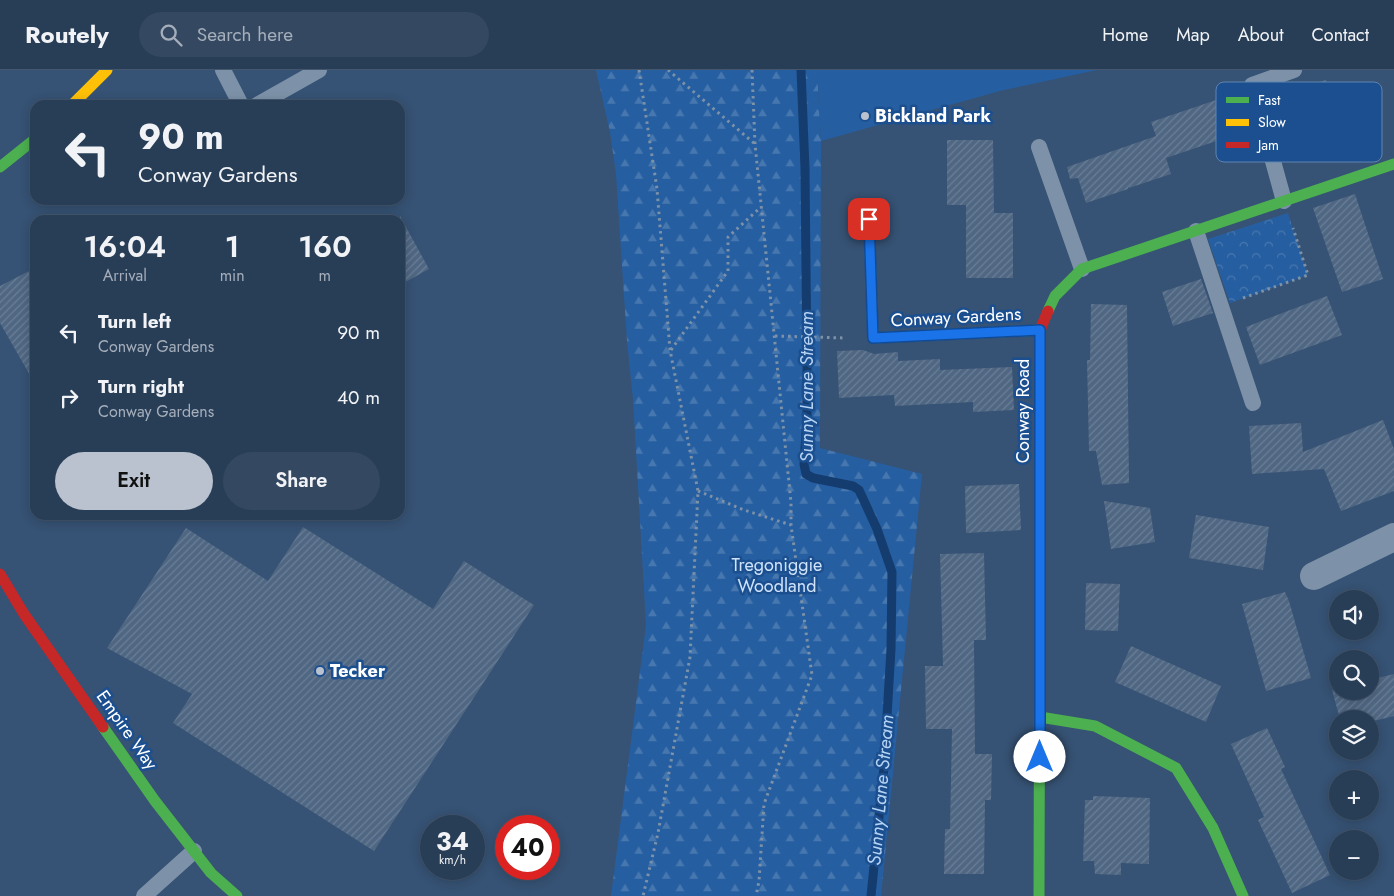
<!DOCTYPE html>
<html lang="en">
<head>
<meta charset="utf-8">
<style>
  body { margin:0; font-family:Jost,sans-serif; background:#344961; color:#f1f3f6; height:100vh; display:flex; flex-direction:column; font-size:19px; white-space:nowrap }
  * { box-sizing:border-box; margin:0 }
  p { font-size:16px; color:#a5aeba }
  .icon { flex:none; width:28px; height:28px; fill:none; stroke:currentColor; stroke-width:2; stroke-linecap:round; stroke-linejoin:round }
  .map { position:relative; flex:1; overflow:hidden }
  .panel { position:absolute; left:30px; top:145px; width:375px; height:305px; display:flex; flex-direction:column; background:#283e57; border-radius:15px; box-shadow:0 2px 12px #0003,0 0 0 1px #44576d }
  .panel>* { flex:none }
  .guide { position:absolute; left:30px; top:30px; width:375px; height:105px; border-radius:15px; box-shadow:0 2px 12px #0003,0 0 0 1px #44576d; background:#283e57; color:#f1f3f6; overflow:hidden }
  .tools { position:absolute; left:1329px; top:520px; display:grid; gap:10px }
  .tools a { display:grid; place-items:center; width:50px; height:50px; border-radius:50%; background:#283e57; box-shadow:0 2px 12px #0003,0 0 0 1px #44576d; font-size:25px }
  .speed { position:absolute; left:420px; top:745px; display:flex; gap:10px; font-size:25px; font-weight:700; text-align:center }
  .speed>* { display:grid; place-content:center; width:65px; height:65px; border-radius:50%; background:#283e57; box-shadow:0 2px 12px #0003,0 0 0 1px #44576d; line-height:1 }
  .speed small { font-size:12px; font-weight:400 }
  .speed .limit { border:8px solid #d22; background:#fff; color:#111 }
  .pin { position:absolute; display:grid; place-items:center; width:42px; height:42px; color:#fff; margin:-21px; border-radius:10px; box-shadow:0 2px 8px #0006 }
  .me { position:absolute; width:55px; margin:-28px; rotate:0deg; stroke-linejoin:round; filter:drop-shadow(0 0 4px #0008) }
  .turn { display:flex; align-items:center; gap:18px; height:105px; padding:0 25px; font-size:22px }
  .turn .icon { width:65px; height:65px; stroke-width:2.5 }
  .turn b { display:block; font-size:35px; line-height:42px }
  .eta { display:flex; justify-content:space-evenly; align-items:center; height:85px; text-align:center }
  .eta b { font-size:30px; font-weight:600; line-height:35px }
  .primary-button { display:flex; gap:10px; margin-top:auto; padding:10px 25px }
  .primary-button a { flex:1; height:58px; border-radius:30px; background:#b9c2ce; color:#111; font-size:20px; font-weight:600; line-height:58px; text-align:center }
  .primary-button a+a { background:#344961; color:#f1f3f6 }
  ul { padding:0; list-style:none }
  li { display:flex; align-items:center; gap:15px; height:65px; padding:0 25px }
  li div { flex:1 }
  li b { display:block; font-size:19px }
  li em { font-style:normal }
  header { display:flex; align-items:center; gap:30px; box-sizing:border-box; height:70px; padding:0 25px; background:#283e57; border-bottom:1px solid #44576d }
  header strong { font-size:24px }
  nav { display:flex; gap:28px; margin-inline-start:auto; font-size:18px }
  .search { width:350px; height:45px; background:#344961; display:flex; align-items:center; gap:12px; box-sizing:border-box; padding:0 18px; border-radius:28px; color:#a5aeba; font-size:19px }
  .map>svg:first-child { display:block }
  .forest { fill:url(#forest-firs) }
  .park { fill:url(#park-crowns) }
  .garden { fill:#265fa1 }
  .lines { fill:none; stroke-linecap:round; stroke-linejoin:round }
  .stream { stroke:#153c6e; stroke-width:9 }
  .building { fill:url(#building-hatch) }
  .path { stroke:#7d92a8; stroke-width:3; stroke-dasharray:2.5 4; stroke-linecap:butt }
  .lane { stroke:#7d92a8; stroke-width:16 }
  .street { stroke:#7d92a8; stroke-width:28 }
  .fast { stroke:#4caf50; stroke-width:11 }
  .slow { stroke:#ffc107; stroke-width:11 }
  .jam { stroke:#c62828; stroke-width:11 }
  .route-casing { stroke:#114b97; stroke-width:12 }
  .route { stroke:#1a73e8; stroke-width:9 }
  .poi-dot { fill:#b9c2ce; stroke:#1b4f8f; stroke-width:2 }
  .labels { text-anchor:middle; stroke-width:5; stroke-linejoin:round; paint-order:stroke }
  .poi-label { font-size:18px; font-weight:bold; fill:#fff; stroke:#1b4f8f; text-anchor:start }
  .street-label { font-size:18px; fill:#fff; stroke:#1b4f8f }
  .park-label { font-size:18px; fill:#cfe3fa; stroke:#1b4f8f }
  .water-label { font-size:19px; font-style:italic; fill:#b5d3f5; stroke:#1b4f8f }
  .key { fill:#1b4f8f; stroke:#5f84b1; stroke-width:1 }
  .key-label { font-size:14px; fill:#fff }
</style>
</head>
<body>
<header>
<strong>Routely</strong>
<div class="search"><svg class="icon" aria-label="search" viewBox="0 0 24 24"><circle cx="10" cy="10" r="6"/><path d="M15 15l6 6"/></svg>Search here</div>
<nav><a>Home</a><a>Map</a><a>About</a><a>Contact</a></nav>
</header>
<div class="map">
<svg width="1394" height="826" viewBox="0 0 1394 826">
  <defs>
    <pattern id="forest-firs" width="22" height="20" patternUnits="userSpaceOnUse" patternTransform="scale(1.25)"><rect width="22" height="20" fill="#265fa1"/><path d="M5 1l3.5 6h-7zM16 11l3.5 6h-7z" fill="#4777af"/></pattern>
    <pattern id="park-crowns" width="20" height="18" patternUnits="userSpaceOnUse" patternTransform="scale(1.25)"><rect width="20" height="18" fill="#265fa1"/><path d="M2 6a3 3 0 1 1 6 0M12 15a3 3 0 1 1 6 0" fill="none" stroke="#4777af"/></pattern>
    <pattern id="building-hatch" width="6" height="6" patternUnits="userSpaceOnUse" patternTransform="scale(1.25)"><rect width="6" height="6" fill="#506783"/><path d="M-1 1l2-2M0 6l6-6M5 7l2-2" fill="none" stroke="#6a7e96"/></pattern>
  </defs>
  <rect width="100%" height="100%" fill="#365274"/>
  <path class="forest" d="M596,0H817L821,71L820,378L922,404L881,826H611L646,555L633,329L627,271L616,104L610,62Z"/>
  <path class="park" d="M1288,143L1308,205L1230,233L1208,169Z"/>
  <path class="garden" d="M817,0H1097L1000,21L821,71Z"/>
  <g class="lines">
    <path class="stream" d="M801,0L805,98L807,297V347L804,394L806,404L813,408L853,416L859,420L877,459L892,502L891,579L884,697L871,826"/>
  </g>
  <g class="building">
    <path d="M1326,10L1347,72L1309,84L1288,22Z"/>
    <path d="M1237,23L1249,60L1166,88L1171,104L1129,118L1128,117V119L1086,133L1078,108L1070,109L1067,97L1156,66L1151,52Z"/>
    <path d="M947,70H993L994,143H1013V208H966V135H947Z"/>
    <path d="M1355,124L1383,209L1342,222L1313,138Z"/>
    <path d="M400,146L429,199L400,215Z"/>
    <path d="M35,198V314L0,253V216Z"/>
    <path d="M1201,209L1213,243L1173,256L1162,222Z"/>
    <path d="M1327,226L1342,265L1260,295L1246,257Z"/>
    <path d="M1091,234L1127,235L1129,413L1102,415L1096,381H1089L1087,290H1090Z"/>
    <path d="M863,280L874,284L898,282V291L940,289V300L1012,297L1014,340L973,342V332L895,336L894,325L839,328L837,281Z"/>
    <path d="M1383,350L1394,379V421L1341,441L1324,399L1252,404L1249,356L1301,353L1303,382Z"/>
    <path d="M1019,414L1021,460L966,463L965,416Z"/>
    <path d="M1104,431L1150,438L1155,472L1111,479Z"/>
    <path d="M1196,445L1269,457L1263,500L1189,488Z"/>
    <path d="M303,457L433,539L464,491L534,535L374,781L173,653L192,624L107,578L186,458L268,511Z"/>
    <path d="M984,483L986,570H974L975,684H992L991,730H985L984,804H944L945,759H950L952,659H926L925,596H943L940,484Z"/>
    <path d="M1086,513L1120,514L1118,561L1085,560Z"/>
    <path d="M1285,522L1289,531L1311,608L1266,621L1242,534Z"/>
    <path d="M1131,576L1221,616L1206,652L1115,612Z"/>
    <path d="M1394,604V646L1370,652V649H1340L1332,620L1338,618V621H1370V610Z"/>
    <path d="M1267,658L1285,697L1281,699L1330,805L1292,823L1258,750L1264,747L1231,674Z"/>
    <path d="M1093,726L1150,728L1149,794L1121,793V805L1095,804L1094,791H1083L1085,730H1093Z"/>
  </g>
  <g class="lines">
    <g class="path">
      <path d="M639,0L657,119L670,280L698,421L690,587L658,763L643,826"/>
      <path d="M668,0L755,74"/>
      <path d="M752,0L755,74L791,433V455L812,605L764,734L759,811L756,826"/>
      <path d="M1243,228L1308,205L1293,158"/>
      <path d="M775,266L845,268"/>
      <path d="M671,280L728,201V167L761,137"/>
      <path d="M698,421L744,440L791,455"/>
    </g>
    <g class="lane">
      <path d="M223,0L241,35"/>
      <path d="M257,35L319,0"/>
      <path d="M1039,77L1082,199"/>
      <path d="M1284,131L1252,15L1294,0"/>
      <path d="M1196,161L1253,333"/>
      <path d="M144,826L194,781"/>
    </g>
    <path class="street" d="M1314,506L1394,467"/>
    <g class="fast">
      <path d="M0,97L35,69"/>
      <path d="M869,149L873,268L1040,260"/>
      <path d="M1048,241L1055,226L1082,199L1394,94"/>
      <path d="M1040,647L1095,656L1176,698L1213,758L1243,826"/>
      <path d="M103,657L155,731L211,803L237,826"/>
      <path d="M1039,826L1040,440"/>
    </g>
    <path class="slow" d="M72,35L107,0"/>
    <g class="jam">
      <path d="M1040,440V260L1048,241"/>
      <path d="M0,504L24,544L103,657"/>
    </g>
  </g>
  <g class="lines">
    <g class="route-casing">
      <path id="route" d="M869,149L873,268L1040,260V687"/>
    </g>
    <use href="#route" class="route"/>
  </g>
  <g class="poi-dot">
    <circle cx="865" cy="46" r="5"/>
    <circle cx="320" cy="601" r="5"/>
  </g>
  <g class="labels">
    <g class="poi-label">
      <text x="875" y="52">Bickland Park</text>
      <text x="330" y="607">Tecker</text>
    </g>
    <g class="street-label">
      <text transform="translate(956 247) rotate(-3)" y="6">Conway Gardens</text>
      <text transform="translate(1023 341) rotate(-90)" y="6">Conway Road</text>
      <text transform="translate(127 660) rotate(55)" y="6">Empire Way</text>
    </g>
    <g class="park-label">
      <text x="777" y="501">Tregoniggie<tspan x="777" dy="21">Woodland</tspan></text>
    </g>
    <g class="water-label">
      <text transform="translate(806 317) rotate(-90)" y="7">Sunny Lane Stream</text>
      <text transform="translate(880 720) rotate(-85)" y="7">Sunny Lane Stream</text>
    </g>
  </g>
  <rect x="1216" y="12" width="166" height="80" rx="8" class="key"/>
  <rect x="1226" y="27" width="23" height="6" fill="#4caf50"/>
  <rect x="1226" y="49" width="23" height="7" fill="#ffc107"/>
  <rect x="1226" y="72" width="23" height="6" fill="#c62828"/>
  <g class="key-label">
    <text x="1258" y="35">Fast</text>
    <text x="1258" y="57">Slow</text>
    <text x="1258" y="80">Jam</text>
  </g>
</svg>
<div class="tools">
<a><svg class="icon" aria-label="sound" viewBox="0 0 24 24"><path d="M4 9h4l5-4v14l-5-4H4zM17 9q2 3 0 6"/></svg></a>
<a><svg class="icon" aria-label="search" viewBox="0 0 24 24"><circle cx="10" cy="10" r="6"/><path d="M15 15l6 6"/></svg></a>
<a><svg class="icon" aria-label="layers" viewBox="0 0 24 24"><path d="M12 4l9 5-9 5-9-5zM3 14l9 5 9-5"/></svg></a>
<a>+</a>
<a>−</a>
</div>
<div class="speed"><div>34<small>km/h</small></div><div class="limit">40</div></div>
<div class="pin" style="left:869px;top:149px;background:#d93025"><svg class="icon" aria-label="arrive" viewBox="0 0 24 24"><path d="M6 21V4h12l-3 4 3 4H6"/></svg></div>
<svg class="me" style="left:1040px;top:687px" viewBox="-20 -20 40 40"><circle r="19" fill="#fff"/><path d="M0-13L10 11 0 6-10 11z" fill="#1a73e8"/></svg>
<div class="guide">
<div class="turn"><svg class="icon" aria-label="left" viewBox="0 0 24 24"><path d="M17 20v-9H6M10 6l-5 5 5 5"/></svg><div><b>90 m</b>Conway Gardens</div></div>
</div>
<section class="panel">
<div class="eta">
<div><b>16:04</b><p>Arrival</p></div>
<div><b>1</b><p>min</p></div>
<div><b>160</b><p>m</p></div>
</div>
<ul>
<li><svg class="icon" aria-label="left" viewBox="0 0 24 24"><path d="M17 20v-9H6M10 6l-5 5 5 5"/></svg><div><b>Turn left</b><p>Conway Gardens</p></div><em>90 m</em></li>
<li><svg class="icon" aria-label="right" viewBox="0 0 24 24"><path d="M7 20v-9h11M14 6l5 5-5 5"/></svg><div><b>Turn right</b><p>Conway Gardens</p></div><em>40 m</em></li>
</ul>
<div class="primary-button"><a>Exit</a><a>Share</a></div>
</section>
</div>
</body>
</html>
